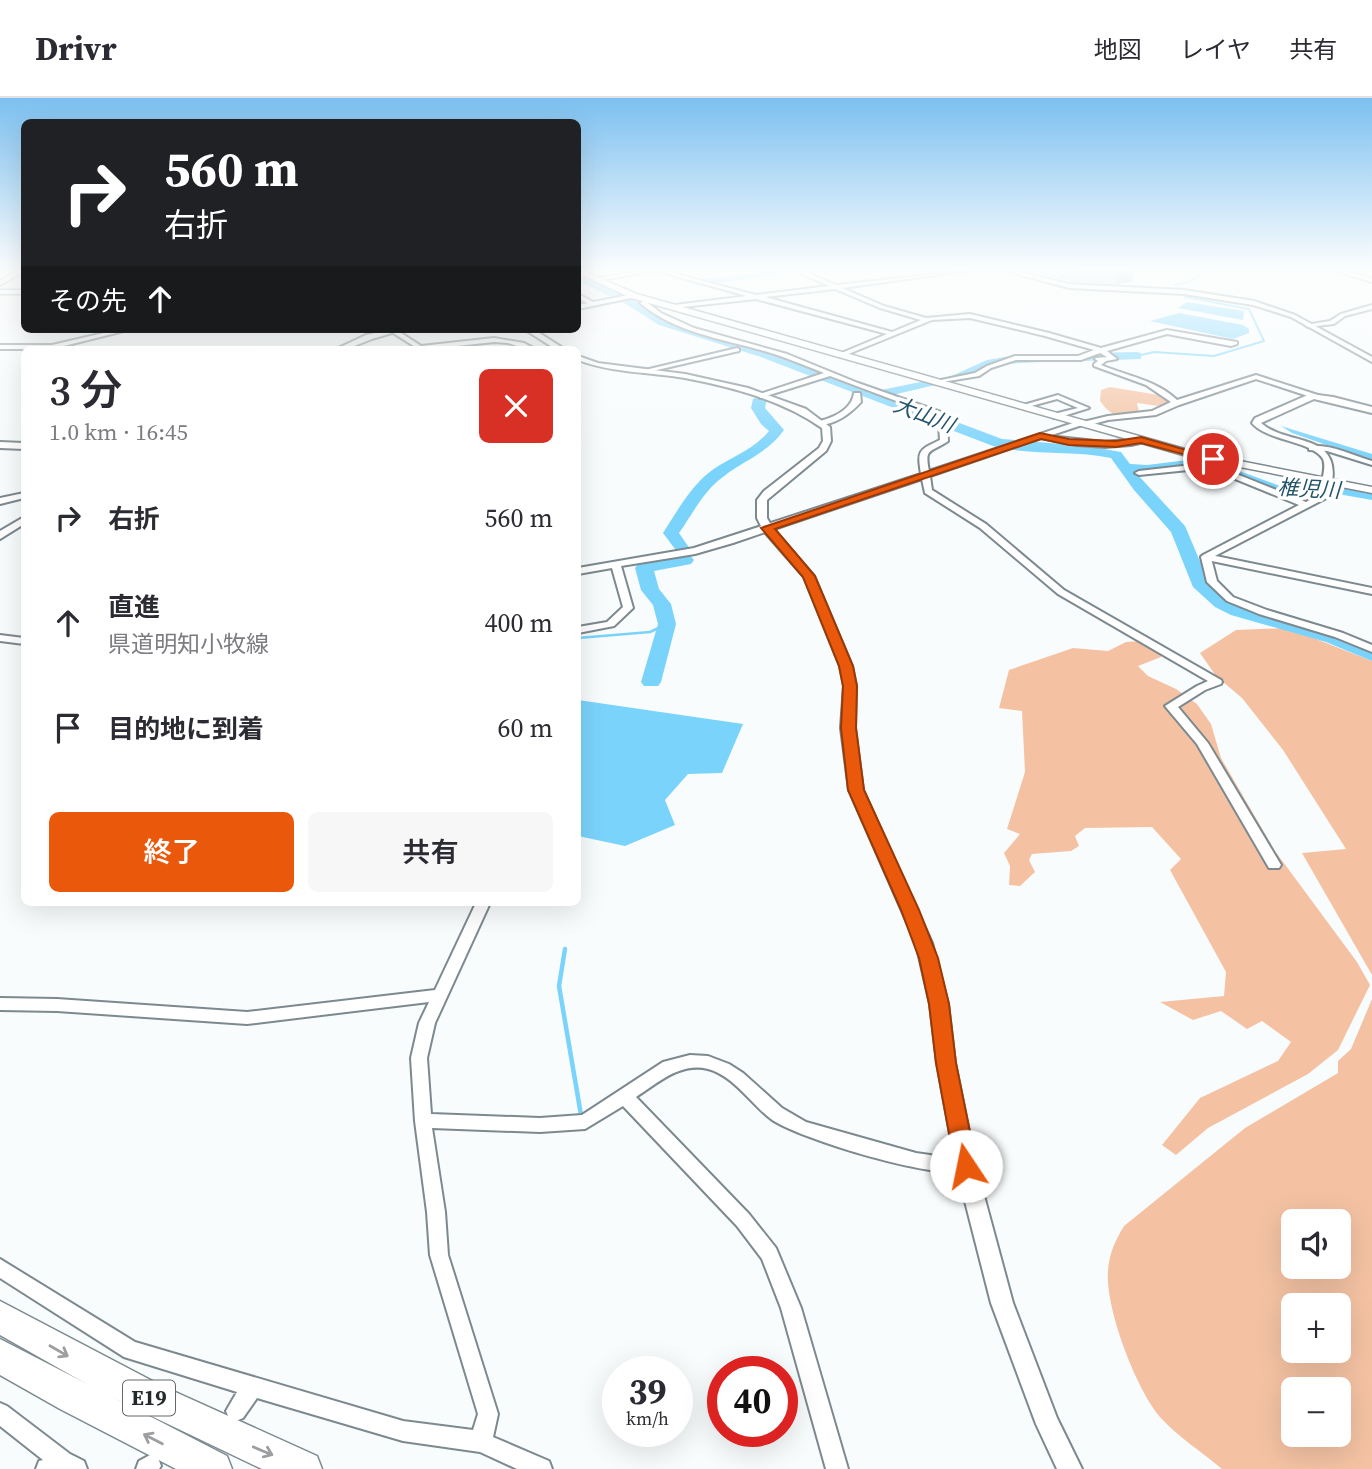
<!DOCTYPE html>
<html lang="ja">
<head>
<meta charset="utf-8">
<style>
  body { margin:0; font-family:"Source Serif 4","Noto Sans JP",serif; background:#f7f7f7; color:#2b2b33; height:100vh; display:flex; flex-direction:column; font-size:26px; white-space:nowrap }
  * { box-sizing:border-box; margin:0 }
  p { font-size:23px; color:#7c7c81 }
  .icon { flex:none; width:38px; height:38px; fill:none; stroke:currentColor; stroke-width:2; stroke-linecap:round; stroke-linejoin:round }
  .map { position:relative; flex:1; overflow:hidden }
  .panel { position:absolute; left:21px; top:248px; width:560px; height:560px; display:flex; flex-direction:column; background:#fff; border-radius:10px; box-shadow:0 7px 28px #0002 }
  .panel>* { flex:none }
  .hud { position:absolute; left:21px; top:21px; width:560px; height:214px; border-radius:10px; box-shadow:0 7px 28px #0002; background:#202124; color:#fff; overflow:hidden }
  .tools { position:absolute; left:1281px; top:1111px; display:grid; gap:14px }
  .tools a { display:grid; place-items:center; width:70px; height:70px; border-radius:10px; background:#fff; box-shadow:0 7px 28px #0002; font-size:35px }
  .speed { position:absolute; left:602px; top:1258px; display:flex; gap:14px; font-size:35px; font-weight:700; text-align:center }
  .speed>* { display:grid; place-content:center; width:91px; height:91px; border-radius:50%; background:#fff; box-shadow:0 7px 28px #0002; line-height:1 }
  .speed small { font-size:18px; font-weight:400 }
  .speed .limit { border:10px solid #d22; background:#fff; color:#111 }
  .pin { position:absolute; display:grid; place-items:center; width:60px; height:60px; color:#fff; margin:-30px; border:4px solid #fff; border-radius:50%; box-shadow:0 2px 7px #0007 }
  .me { position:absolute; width:77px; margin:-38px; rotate:349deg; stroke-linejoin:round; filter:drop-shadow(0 0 5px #0008) }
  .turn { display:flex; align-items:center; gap:24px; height:147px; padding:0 28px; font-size:32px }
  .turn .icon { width:91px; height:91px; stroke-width:2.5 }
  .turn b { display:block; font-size:49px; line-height:60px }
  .then { display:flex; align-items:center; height:66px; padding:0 28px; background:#0003; gap:14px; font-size:26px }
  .round { display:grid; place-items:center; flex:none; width:74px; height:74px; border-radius:10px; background:#f7f7f7 }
  .head { display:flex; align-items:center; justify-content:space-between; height:119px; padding:0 28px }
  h1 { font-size:42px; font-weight:600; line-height:52px }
  .action { display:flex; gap:14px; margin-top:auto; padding:14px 28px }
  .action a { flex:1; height:80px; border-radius:10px; background:#ea580c; color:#fff; font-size:28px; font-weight:600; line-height:80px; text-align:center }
  .action a+a { background:#f7f7f7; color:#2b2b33 }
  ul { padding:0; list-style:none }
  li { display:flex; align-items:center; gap:21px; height:105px; padding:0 28px }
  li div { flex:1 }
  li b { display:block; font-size:26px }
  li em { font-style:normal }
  header { display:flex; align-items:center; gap:42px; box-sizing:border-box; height:98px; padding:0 35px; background:#fff; border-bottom:2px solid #e1e1e2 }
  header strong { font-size:33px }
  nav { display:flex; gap:38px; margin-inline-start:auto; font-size:24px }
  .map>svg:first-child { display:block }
  .green { fill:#f4c2a3; fill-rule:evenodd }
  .water { fill:#7ad3fb }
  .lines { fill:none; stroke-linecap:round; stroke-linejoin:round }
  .stream-far2 { stroke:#7ad3fb; stroke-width:2 }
  .stream-far1 { stroke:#7ad3fb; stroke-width:2.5 }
  .stream { stroke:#7ad3fb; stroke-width:4.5 }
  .river { fill:#7ad3fb; fill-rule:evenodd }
  .minor-casing { stroke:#7c898f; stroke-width:4 }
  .tertiary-casing { stroke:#7c898f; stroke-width:4 }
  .secondary-casing { stroke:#7c898f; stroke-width:3 }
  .motorway-casing { stroke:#7c898f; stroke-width:3 }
  .minor { fill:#fff; fill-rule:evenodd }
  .tertiary { fill:#fff; fill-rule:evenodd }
  .secondary { fill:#fff; fill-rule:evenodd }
  .motorway { fill:#fff; fill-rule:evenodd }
  .wall { fill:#a4c8da }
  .shaded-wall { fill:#86a3b1 }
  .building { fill:#bfe9fd; stroke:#86a3b1; stroke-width:2 }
  .oneway { stroke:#9c9ea0 }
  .route { fill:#ea580c; stroke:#983908; stroke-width:2 }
  .labels { text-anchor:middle; stroke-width:7; stroke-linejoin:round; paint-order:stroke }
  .far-water-label { font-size:21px; font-style:italic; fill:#23546a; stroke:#fff }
  .shield { fill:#fff; stroke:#65686b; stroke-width:2 }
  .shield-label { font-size:21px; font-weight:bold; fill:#23282b }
</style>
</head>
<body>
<header>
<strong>Drivr</strong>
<nav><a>地図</a><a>レイヤ</a><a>共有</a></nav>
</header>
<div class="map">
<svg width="1372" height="1371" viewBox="0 0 1372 1371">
  <rect width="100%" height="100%" fill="#f9fcfd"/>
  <g class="green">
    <path d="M1110,289L1165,298L1173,304L1158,308L1137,305L1140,318C1122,323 1111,318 1100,303L1101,292Z"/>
    <path d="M1288,530L1372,563V877L1302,755L1346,751L1283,652L1242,600L1216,578L1200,555L1236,532Z"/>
    <path d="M1141,543L1161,553V559L1138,568L1148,578L1176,591L1197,606L1211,626L1221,660L1275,753L1357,864L1370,887L1338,952L1308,976L1208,1030L1176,1057L1162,1047L1200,1000L1278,963L1291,944L1262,923L1247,931L1221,913L1193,922L1160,904L1224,898L1226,874L1170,772L1181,761L1152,729L1085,730L1075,738L1079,748L1071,753L1032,756L1029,762L1035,774L1020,788L1009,787L1010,768L1004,755L1020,736L1007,731L1025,674L1022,613L999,610L1009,572L1073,550L1108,553L1126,544Z"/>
    <path d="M1372,901V1371H1222C1202,1354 1178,1339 1160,1319C1136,1291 1105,1210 1108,1173C1109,1156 1115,1143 1124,1128L1245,1030L1338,975V963L1351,951ZM1293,1124H1339V1169H1293ZM1293,1208H1339V1253H1293ZM1293,1292H1339V1337H1293Z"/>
  </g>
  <g class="water">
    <path d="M1187,204L1244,213L1243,222L1178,210Z"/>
    <path d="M1179,215L1243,227L1249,231V235L1233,241L1150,223Z"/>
    <path d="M1281,328L1372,356V363L1346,357L1341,352L1292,335Z"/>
    <path d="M578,602L743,626L722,675L688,676L665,702L675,727L625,748L578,738Z"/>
  </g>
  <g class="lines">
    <g class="stream-far2">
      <path d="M1175,187L1188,184L1206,173"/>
      <path d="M1137,258L1154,254L1214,258L1264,243L1249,211L1185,199"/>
    </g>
    <path class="stream-far1" d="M578,540L650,534L667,526"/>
    <path class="stream" d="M565,851L559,888L581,1017"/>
    <g class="river">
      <path d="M659,173C674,172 687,181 702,181C732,180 760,172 790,173L785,176L699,187Z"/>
      <path d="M578,176L634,202L667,223L769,253L880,295L881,292L935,281V287L888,298L1002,341L1087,348L1121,354L1130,366L1147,367L1204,360L1280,388L1321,383L1372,392V402L1321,393L1279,398L1203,369L1137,376L1185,428L1210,487L1227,501L1245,509L1340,536L1372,550V563L1326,544L1231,517L1215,509L1193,489L1171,434L1134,392L1111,360C1072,352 1032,358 993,348L761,259L659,227L626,206L578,183Z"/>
      <path d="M1137,254L1141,255V261L1083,263L1077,259L1083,255Z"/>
      <path d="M1022,256H1041L1047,260L1041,264L1001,266L951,285L945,281L987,262Z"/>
      <path d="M760,297L767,301L765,310L784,332C766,357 741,363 719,382C702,396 692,417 679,435L690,451L688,455L694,462L691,466L654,473L659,491L671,506L676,526L661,584L658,588H644L641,584L658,526L653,507L641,492L635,470L638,466L676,459L678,455L663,435C676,415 688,393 706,377C726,360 752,354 769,333L761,326L751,310L753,301Z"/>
    </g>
    <g class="minor-casing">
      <g id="minor">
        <path d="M17,173H24L0,187V183Z"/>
        <path d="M641,173H654L595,183L592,181Z"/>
        <path d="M657,173H665L756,197L829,188L796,173H803L836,187L966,173L842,190L884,208L926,220L970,216L1049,235L1101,250L1167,232L1237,244V246L1231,248L1167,236L1107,253L1117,261L1106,263L1101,267C1127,278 1156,282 1177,302L1256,277L1321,298L1314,300L1256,281L1179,307L1156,317L1108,322L1086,328L1082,326L1083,324L1108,318L1152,313L1171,304L1146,287L1094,268V266L1098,263L1095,261L1096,260L1107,259L1100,255L1081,262H1016L991,270L979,278L936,285V283L975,275L987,268L1015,258H1078L1094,252L1045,238L970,220L932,222L841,259L838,257L839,256L887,236L756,201L673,210L675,207L747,198ZM835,191L880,210L921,222L892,234L765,199Z"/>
        <path d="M1337,173H1345L1372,180V184Z"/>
        <path d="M585,174L587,177L578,180V176Z"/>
        <path d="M578,196L595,205L596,206L591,207L578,200Z"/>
        <path d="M649,201L652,203L648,205L661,215L694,230L787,256L858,285L952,318L953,320L947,327L948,343C931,355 924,349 929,373L1079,323L1083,325L1082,327L1049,338L1105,344L1144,340V344L1131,347L1105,349L1077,347L1041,340L930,378L932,392L986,426L1064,492L1221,582L1222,584L1221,586L1205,592L1178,609L1208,645L1281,767L1279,770H1269L1197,646L1165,608L1197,588L1208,583L1058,496L980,430L925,395L922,381L733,445L695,456L621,468L633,510L614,528L578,535V529L607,524L623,509L612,470L578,476V470L694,450L921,376C917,352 919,352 940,342L939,327L944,321L830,278L760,300V296L824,275C811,270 797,264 783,259C736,242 680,239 640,205Z"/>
        <path d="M1372,207V211L1345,218L1334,226L1308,229L1305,227L1330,223L1341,216Z"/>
        <path d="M121,231H132L52,251H0V247H52Z"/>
        <path d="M390,231H395L421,248L494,240L524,245L537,252H529L508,245L494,244L420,252L390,233Z"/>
        <path d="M737,250L739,251V253L644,275L641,273Z"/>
        <path d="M854,295H860L861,304C850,316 836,326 820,327V323C835,319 852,311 854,295Z"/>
        <path d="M1058,297L1089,310L1057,320H1054V316L1078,310L1057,301L1024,310L1020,308Z"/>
        <path d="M1309,348C1331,346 1351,357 1372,363V367L1327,353L1309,352Z"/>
        <path d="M1209,365L1306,404L1326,393L1323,384L1330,382L1335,394L1334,396L1211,460L1217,483L1233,499L1267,512L1343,535L1372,547V554L1335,539L1259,516L1227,503L1207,484L1201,459L1203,457L1299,407L1208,370L1139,377L1135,375L1139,373Z"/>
        <path d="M24,395V400L0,406V400Z"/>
        <path d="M0,537L24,540V546L0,543Z"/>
        <path d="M476,805H490L435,925L427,960L431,1016L540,1020L582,1017L663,964L690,957L708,958L729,966L743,975L782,1010L806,1024L916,1055L972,1063L975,1068L972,1073C941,1084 799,1041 771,1021C751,1006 734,978 708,971C680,964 658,985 636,999L749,1116L776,1150L801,1210L848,1371H826L781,1210L762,1161L737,1128L623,1008L585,1031L540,1034L432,1030L445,1114L448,1157L498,1316L493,1339L549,1363L552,1371H517L480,1354L403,1343L257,1300L243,1320L236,1323L229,1320L226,1313L237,1294L124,1259L0,1180V1161L135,1244L403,1323L473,1332L478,1316L430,1157L427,1114L415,1023L411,960L419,925L429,904L247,926L57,913L0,912V900L57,901L247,914L435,892Z"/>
        <path d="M0,1305L7,1308L70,1356L84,1363L87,1371H36L39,1363L43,1362L0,1328Z"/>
        <path d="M150,1357L158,1360L161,1368L159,1371H136L139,1363Z"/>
      </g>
    </g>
    <g class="tertiary-casing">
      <g id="tertiary">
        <path d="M1006,173H1016L1069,186L1184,192L1254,203L1295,217L1372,259V264L1291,219L1253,207L1184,196L1069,190Z"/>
        <path d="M634,196L636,199L578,211V207Z"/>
        <path d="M392,231H405L372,241L344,252H334L366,237Z"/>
        <path d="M524,231H533L566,252H557Z"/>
        <path d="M578,258L598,265L685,276L748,290L806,311L830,329L831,343L826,353L767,402V420L772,429L814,478L852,568L856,588L855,630L863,692L932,845L948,906L955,965L976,1068L1013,1205L1057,1320L1082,1371H1057L1036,1326L991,1205L956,1068L937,965L930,906L916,845L849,692L841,630L844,588L840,568L804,479L763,432L757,420V402L764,393L819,350L823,343L822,330C782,302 732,289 685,280C649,274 612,275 578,262Z"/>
        <path d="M1310,296L1333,299L1372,309V315L1314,301L1261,325C1287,348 1340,334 1332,384L1327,387L1322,384C1323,377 1326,368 1323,361C1312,343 1267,343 1252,325L1255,320Z"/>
        <path d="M0,344L24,345V351L0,350Z"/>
        <path d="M24,419V426L0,441V433Z"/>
        <path d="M1206,456L1372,490V496L1202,461L1201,459Z"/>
      </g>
    </g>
    <g class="secondary-casing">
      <g id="secondary">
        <path d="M578,173H583L637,196L1199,355L1372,389V395L1194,360L631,200L578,175Z"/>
        <rect x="0" y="192" width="24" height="4"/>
      </g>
    </g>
    <g class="motorway-casing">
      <g id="motorway">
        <path d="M0,1203L162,1288L317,1358L322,1371H262L99,1293L0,1237Z"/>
        <path d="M0,1241L227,1358L232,1371H176L60,1311L0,1277Z"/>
      </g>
    </g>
    <use href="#minor" class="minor"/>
    <use href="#tertiary" class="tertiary"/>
    <use href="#secondary" class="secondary"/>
    <use href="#motorway" class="motorway"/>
  </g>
  <path class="wall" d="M1027,173H1134L1132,184L1116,186L1075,184Z"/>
  <path class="shaded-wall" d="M1134,174L1132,184L1116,186L1118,175Z"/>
  <path class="building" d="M1075,173H1134V174L1118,175Z"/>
  <defs><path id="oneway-shaft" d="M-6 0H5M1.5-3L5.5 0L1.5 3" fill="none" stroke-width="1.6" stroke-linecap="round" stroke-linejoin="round" transform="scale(1.75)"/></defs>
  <g class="oneway">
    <use href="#oneway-shaft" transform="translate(59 1253) rotate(30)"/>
    <use href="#oneway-shaft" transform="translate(153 1341) rotate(-153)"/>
    <use href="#oneway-shaft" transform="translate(263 1353) rotate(23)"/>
  </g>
  <linearGradient id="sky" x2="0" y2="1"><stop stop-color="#7cc0f0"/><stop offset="0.47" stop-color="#fcfefe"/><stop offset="1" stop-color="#fcfefe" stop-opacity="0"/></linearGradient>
  <rect width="1372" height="365" fill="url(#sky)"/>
  <path class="route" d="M1040,335L1069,341L1116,343L1141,339L1218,361L1213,364L1141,345L1116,349L1069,347L1041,341L775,431L815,478L853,568L857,588L856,630L864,692L919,812L938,860L949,906L956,965L977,1068L974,1074L966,1077L958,1074L955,1068L936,965L929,906L919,860L901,812L848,692L841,630L843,588L839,568L803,479L761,430Z"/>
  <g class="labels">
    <g class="far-water-label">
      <text transform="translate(924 317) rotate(21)" y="7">大山川</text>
      <text transform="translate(1309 391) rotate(3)" y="7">椎児川</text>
    </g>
    <rect class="shield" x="123" y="1282.5" width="52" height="35" rx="5"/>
    <g class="shield-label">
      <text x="149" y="1307">E19</text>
    </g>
  </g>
</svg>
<div class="tools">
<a><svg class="icon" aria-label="sound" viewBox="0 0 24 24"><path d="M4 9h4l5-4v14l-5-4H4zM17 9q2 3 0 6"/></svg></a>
<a>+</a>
<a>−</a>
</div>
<div class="speed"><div>39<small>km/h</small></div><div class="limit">40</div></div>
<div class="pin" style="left:1213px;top:361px;background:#d93025"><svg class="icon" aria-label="arrive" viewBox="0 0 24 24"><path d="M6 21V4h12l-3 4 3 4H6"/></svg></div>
<svg class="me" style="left:966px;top:1068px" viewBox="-20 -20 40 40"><circle r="19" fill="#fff"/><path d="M0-13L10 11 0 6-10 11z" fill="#ea580c"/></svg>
<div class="hud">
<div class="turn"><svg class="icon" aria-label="right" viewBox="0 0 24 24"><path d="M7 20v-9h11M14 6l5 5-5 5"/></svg><div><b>560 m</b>右折</div></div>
<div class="then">その先<svg class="icon" aria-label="ahead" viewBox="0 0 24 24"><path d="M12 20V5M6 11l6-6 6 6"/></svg></div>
</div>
<section class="panel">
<div class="head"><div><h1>3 分</h1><p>1.0 km · 16:45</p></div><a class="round" style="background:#d93025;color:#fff"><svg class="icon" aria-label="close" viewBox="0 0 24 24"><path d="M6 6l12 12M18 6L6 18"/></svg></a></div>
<ul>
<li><svg class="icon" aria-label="right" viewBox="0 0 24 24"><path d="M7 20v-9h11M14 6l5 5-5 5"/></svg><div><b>右折</b></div><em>560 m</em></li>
<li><svg class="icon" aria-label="ahead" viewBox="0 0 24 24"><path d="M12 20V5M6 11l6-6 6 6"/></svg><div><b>直進</b><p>県道明知小牧線</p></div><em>400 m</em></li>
<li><svg class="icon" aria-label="arrive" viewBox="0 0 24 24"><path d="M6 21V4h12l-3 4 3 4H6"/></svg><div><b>目的地に到着</b></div><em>60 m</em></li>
</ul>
<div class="action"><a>終了</a><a>共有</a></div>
</section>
</div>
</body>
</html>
